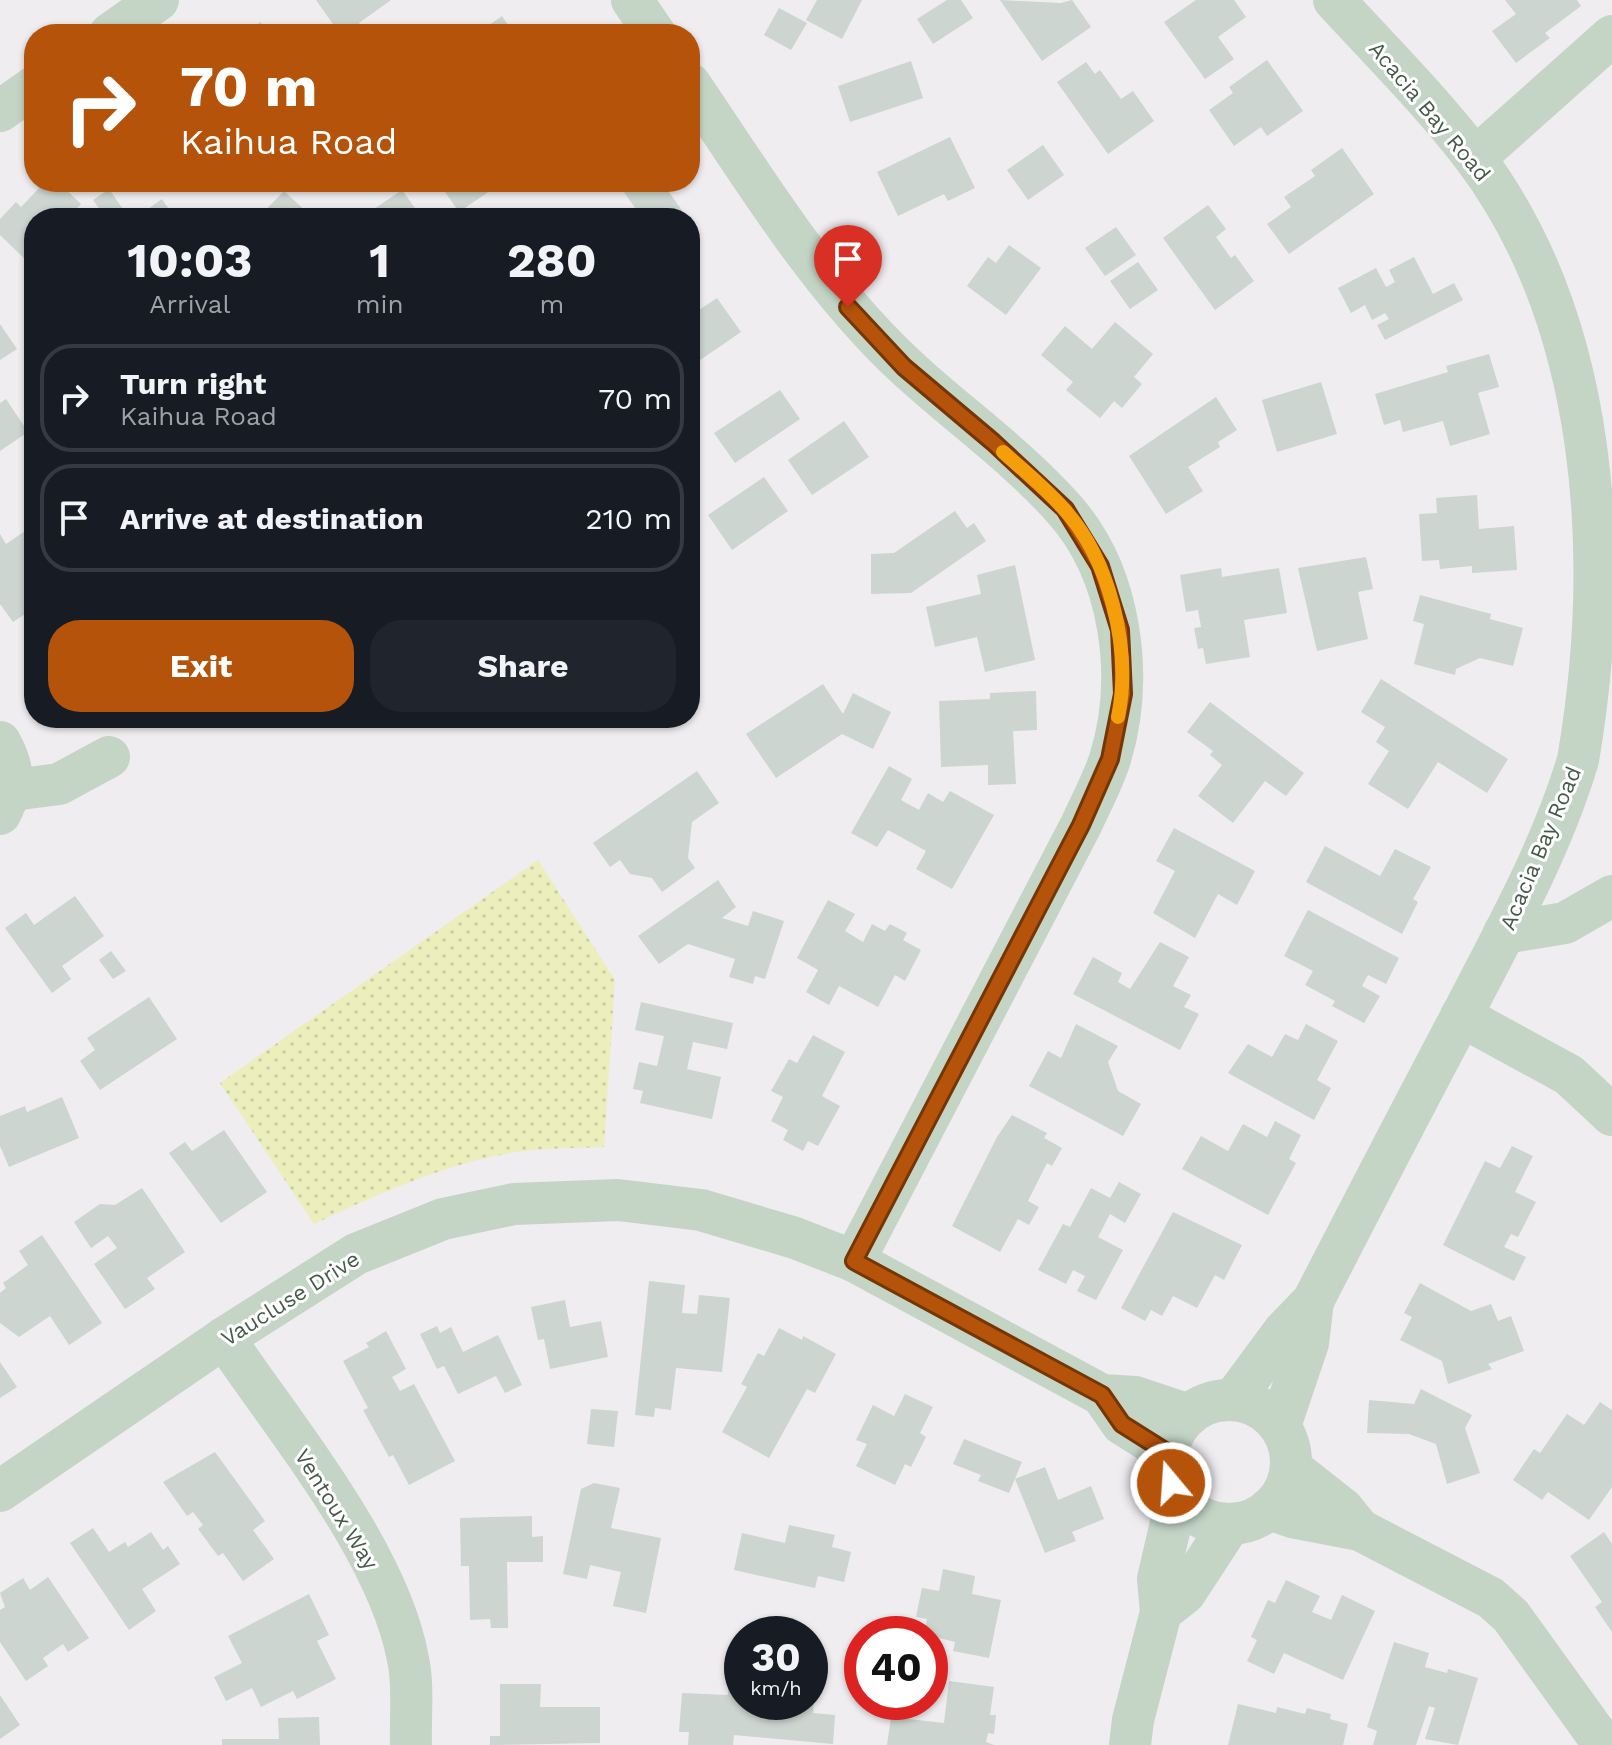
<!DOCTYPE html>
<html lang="en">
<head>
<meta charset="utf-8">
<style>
  body { margin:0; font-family:"Work Sans",sans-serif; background:#20242c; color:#f1f3f6; height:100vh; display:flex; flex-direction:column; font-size:30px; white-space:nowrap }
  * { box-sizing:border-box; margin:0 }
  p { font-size:26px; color:#9ea1a6 }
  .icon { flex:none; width:44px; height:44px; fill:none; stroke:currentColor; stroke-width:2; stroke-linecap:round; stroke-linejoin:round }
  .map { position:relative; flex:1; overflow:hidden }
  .drawer { position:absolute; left:24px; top:208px; width:676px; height:520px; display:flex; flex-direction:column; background:#171b24; border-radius:32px; box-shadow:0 2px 6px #0004 }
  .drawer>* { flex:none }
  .guide { position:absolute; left:24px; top:24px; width:676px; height:168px; border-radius:32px; box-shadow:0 2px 6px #0004; background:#b45309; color:#fff; overflow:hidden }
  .speed { position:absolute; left:724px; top:1616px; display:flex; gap:16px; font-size:40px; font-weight:700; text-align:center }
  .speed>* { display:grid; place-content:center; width:104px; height:104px; border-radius:50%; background:#171b24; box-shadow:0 2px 6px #0004; line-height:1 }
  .speed small { font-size:20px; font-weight:400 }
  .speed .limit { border:12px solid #d22; background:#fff; color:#111 }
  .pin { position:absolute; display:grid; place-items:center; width:68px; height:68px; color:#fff; margin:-82px -34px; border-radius:50% 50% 50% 0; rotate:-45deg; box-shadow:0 0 8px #0007 }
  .pin .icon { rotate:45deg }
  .me { position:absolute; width:88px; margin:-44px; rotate:342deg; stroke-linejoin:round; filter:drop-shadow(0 0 6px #0008) }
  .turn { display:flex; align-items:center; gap:28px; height:168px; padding:0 24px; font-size:36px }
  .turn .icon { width:104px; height:104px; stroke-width:2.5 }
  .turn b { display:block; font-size:56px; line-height:68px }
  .eta { display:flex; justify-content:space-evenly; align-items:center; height:136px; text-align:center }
  .eta b { font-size:48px; font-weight:700; line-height:56px }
  .primary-button { display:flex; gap:16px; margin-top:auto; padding:16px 24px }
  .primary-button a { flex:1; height:92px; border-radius:32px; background:#b45309; color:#fff; font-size:32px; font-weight:700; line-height:92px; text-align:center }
  .primary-button a+a { background:#20242c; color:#f1f3f6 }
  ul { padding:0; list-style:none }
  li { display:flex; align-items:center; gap:24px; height:108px; margin:0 16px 12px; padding:0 8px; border:4px solid #363941; border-radius:32px }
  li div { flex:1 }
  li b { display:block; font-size:30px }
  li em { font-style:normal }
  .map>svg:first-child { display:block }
  .park { fill:url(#park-dots) }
  .building { fill:#ccd5cf }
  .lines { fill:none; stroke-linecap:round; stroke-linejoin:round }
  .minor { stroke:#c4d5c6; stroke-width:42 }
  .route-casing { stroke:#753606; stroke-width:20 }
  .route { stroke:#b45309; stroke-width:14 }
  .slow { stroke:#f59e0b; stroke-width:14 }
  .labels { text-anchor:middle; stroke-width:6; stroke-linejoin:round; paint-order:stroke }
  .street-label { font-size:22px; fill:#465a49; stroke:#fff }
</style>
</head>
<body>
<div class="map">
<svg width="1612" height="1745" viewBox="0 0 1612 1745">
  <defs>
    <pattern id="park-dots" width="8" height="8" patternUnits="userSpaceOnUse" patternTransform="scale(2)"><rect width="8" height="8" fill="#eceebc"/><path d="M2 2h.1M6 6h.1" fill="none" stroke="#cccea3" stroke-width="1.8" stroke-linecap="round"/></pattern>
  </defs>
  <rect width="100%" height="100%" fill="#efedf0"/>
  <path class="park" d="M538,860L615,980L604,1147C577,1148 550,1148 523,1151C451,1161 380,1193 314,1224L220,1083Z"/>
  <g class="building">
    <path d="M316,0H391L359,23L363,29L355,34H340Z"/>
    <path d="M817,0H862L842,39L806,20Z"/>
    <path d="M947,0H961L973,18L933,44L917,19Z"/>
    <path d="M1000,0L1061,3L1072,0L1091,27L1042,61Z"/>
    <path d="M1196,0H1234L1246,17L1218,37L1234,59L1205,79L1164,22Z"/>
    <path d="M1505,0H1577L1581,6L1545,33L1550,38L1516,63L1492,31L1516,14Z"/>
    <path d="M779,8L807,23L791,50L764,35Z"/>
    <path d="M502,16L514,34H476Z"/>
    <path d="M260,22L272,34H249Z"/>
    <path d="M1267,60L1303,111L1267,136L1261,127L1234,146L1209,110L1233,93L1229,87Z"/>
    <path d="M911,61L923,98L850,122L838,86Z"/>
    <path d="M1086,62L1095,74L1100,70L1121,99L1133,91L1154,121L1108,154L1057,82Z"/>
    <path d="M950,137L975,188L948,201L944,194L898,216L877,172Z"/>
    <path d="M1043,145L1064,175L1028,200L1007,170Z"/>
    <path d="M1342,148L1374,194L1289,254L1267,224L1291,207L1284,197L1315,176L1311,170Z"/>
    <path d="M45,182H58L81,204L68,218H34V254L27,261L0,235V219L16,202L21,207Z"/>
    <path d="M438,182H494L497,186L459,212Z"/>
    <path d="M617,182H662L687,218H642Z"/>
    <path d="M109,189L129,218H106L93,200Z"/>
    <path d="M402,190L420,215L415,218H376L371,211Z"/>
    <path d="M284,191L313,218H258Z"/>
    <path d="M162,199L175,218H144L141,214Z"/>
    <path d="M1208,205L1226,229L1216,237L1231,258L1235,255L1254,281L1215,310L1163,238Z"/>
    <path d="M1116,227L1136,255L1105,276L1085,248Z"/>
    <path d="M1009,245L1041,268L1006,315L967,286L988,257L996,263Z"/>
    <path d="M1414,257L1433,294L1454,283L1463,300L1385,340L1377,325L1389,319L1385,313L1372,320L1365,305L1351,313L1338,288L1376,268L1386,287L1395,282L1389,270Z"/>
    <path d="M1138,262L1158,290L1130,309L1110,281Z"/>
    <path d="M717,298L741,332L690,367V316Z"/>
    <path d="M1115,322L1153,354L1134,377L1142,384L1122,408L1114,401L1100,418L1066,390L1073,382L1041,355L1065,326L1092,349Z"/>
    <path d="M0,324L17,349L0,360Z"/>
    <path d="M1489,354L1499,387L1478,393L1490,434L1450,446L1443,421L1403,432L1400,420L1384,425L1375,394L1448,372L1446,366Z"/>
    <path d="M1321,382L1337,434L1277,452L1262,400Z"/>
    <path d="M780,390L800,419L735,463L714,433Z"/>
    <path d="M1216,397L1237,430L1218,442L1220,447L1188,467L1203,491L1166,514L1129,456Z"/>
    <path d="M6,399L28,432L0,451V403Z"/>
    <path d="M844,421L869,457L812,495L788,460Z"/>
    <path d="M764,477L788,511L732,550L708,515Z"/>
    <path d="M1477,495L1479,529L1514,526L1517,570L1472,573V566L1440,569L1439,560L1422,561L1419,514L1437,513L1436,498Z"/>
    <path d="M955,511L967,528L974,523L986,541L911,593L871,594V554L894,553Z"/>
    <path d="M34,525V608L13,622L0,604V534L6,544Z"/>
    <path d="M1366,557L1373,589L1358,592L1368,639L1317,651L1298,568Z"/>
    <path d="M1015,565L1035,660L985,672L977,637L935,647L926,607L981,594L977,575Z"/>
    <path d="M1221,568L1222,577L1279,568L1287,613L1244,620L1250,657L1206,664L1203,648L1198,649L1194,628L1201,627L1198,610L1186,612L1180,575Z"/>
    <path d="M1420,595L1491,614L1490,619L1523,628L1513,666L1480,658L1456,669L1455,675L1414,664L1424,624L1413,621Z"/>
    <path d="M34,641V659L26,647Z"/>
    <path d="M1381,679L1508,759L1487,793L1438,762L1408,809L1368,784L1389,751L1376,742L1385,727L1361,712Z"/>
    <path d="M823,684L843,714L853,693L891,712L873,749L842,734L776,778L746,734Z"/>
    <path d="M1036,691L1037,730L1013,731L1016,784L988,785V765L941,767L939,701L990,699V693Z"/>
    <path d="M1210,702L1304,773L1286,796L1265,781L1233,823L1198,796L1222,765L1210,755L1213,751L1187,732Z"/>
    <path d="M889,766L912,779L901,800L919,810L928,793L943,802L950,791L994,815L952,889L916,869L926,851L888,830L877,847L851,833Z"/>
    <path d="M697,771L719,803L692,822L688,858L695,868L662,892L652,878L630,874L620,860L610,867L593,843Z"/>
    <path d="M1174,828L1255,871L1237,905L1218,894L1195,938L1153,913L1175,871L1156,861Z"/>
    <path d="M1325,846L1380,876L1395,849L1431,867L1413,899L1418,902L1402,934L1306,882Z"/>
    <path d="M718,880L736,907L722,918L748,926L753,911L784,921L765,979L755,976L753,984L729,977L735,959L688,944L659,964L638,936Z"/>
    <path d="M75,896L104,936L62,966L71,979L52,993L5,928L26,913L34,925Z"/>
    <path d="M828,900L855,914L845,931L863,942L872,924L885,931L890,924L907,933L903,940L921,950L905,981L895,975L878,1007L839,986L829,1005L806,992L818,970L797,958Z"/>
    <path d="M1308,910L1399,958L1386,984L1368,975L1362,986L1380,996L1364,1023L1332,1006L1335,1001L1305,985L1313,971L1284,956Z"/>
    <path d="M1160,942L1189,957L1173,986L1191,995L1184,1007L1199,1014L1180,1050L1073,994L1093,957L1122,973L1118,982L1130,989Z"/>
    <path d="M111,951L126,971L113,979L99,960Z"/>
    <path d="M149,997L177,1039L100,1090L80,1061L95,1050L87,1038Z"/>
    <path d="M641,1002L733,1023L727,1049L693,1042L687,1069L721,1077L712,1119L640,1103L643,1091L633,1089L639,1062L657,1066L664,1036L635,1030Z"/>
    <path d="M1076,1024L1118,1046L1108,1062L1118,1091L1141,1104L1123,1136L1029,1086L1048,1051L1061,1058Z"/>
    <path d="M1306,1024L1338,1041L1317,1080L1331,1088L1314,1120L1228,1073L1248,1044L1272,1057L1285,1034L1298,1040Z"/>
    <path d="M813,1035L845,1052L822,1096L840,1106L818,1146L808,1141L803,1151L783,1140L788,1130L771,1121L783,1097L771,1091L789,1059L797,1063Z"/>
    <path d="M62,1097L79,1138L9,1167L0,1146V1116L25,1106L27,1112Z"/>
    <path d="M1012,1115L1047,1133L1044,1138L1062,1148L1052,1166L1047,1163L1028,1201L1039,1207L1029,1225L1018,1219L1000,1252L952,1226L997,1137Z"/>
    <path d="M1275,1121L1301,1135L1289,1159L1296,1163L1268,1215L1182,1169L1201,1136L1228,1151L1243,1124L1267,1137Z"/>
    <path d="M224,1130L267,1192L221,1223L169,1153L185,1142L192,1151Z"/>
    <path d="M1512,1146L1533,1156L1515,1192L1536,1202L1518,1237L1511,1234L1504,1247L1526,1257L1514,1281L1443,1245L1485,1161L1500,1168Z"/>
    <path d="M1119,1182L1141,1194L1125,1223L1110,1214L1098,1237L1123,1250L1096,1300L1077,1291L1085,1276L1073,1270L1066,1284L1038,1270L1063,1224L1070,1227L1091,1188L1110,1198Z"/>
    <path d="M142,1188L185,1252L147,1278L155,1289L125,1309L94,1264L117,1248L108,1236L91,1248L74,1222L100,1204L115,1205Z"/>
    <path d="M1173,1212L1242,1245L1224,1280L1215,1275L1197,1308L1173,1296L1162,1316L1151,1310L1145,1321L1121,1308Z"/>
    <path d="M42,1235L102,1323L69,1345L50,1316L19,1337L0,1323V1293L6,1288L3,1283L28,1265L19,1251Z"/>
    <path d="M649,1281L685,1285L682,1313L697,1314L699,1295L730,1298L722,1372L676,1368L671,1410L655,1408L654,1417L635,1415Z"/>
    <path d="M1420,1283L1471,1311L1491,1304L1498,1321L1511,1316L1524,1351L1488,1364L1492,1369L1448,1384L1442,1361L1400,1340L1412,1317L1404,1313Z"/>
    <path d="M565,1300L570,1327L601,1321L608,1357L550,1369L544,1339L538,1340L531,1307Z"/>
    <path d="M437,1326L440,1333L451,1327L463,1352L498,1335L522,1385L505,1393L496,1376L458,1394L444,1366L437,1369L420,1334Z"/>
    <path d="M779,1328L802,1340L803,1336L836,1354L815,1393L807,1389L769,1458L722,1432L747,1387L741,1384L758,1353L764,1356Z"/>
    <path d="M386,1331L406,1369L392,1377L400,1391L414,1384L455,1461L409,1485L393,1455L389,1457L363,1410L368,1408L343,1361L369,1347L366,1343Z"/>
    <path d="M0,1362L17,1387L0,1398Z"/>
    <path d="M1421,1389L1472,1415L1465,1428L1480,1473L1447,1484L1436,1444L1409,1434L1367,1433L1369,1400L1414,1404Z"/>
    <path d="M905,1394L933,1407L920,1433L926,1437L911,1467L905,1464L895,1485L856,1466L867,1444L856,1440L873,1405L894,1416Z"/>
    <path d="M1600,1402L1612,1410V1487L1589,1520L1548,1492L1542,1500L1513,1480L1534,1449L1540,1453L1567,1414L1584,1425Z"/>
    <path d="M591,1409L618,1411L614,1447L587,1444Z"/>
    <path d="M964,1439L1022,1462L1009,1493L978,1481L981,1475L953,1464Z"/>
    <path d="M215,1452L265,1521L253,1530L274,1559L243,1581L223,1553L218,1556L198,1529L203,1525L193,1512L187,1516L163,1482Z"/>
    <path d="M1045,1467L1058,1500L1091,1486L1104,1519L1072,1532L1076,1541L1045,1553L1015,1479Z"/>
    <path d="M594,1483L620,1488L611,1528L661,1538L646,1613L613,1606L621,1572L590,1565L587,1579L563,1574L581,1489Z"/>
    <path d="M532,1516V1537L543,1536V1562H507L508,1628H491L490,1619L470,1620L469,1566H461L460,1518Z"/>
    <path d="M789,1525L835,1535L832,1547L851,1552L844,1582L818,1576L815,1588L734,1570L742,1533L785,1543Z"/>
    <path d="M93,1528L109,1552L125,1542L128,1547L151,1532L163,1550L168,1546L180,1564L142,1589L156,1611L129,1630L70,1543Z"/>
    <path d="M1604,1532L1612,1544V1632L1595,1607L1602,1602L1570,1556Z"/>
    <path d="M943,1569L975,1576L972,1594L1001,1600L989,1658L953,1651L955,1642L924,1634L927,1619L916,1617L922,1588L939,1591Z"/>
    <path d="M48,1577L89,1638L68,1652L63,1644L43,1658L48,1666L26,1681L0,1642V1610L5,1607L0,1593L23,1578L30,1590Z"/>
    <path d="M1286,1580L1320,1596L1312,1612L1331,1620L1342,1595L1375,1611L1343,1680L1284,1653L1274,1674L1247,1661L1257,1640L1251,1637L1268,1600L1275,1603Z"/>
    <path d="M309,1594L329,1635L317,1641L336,1679L297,1699L293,1691L261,1707L252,1688L226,1701L214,1677L242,1663L228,1636Z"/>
    <path d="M1394,1642L1429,1653L1425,1667L1447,1673L1448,1669L1478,1678L1458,1745L1425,1739L1435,1708L1429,1706L1416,1745H1373L1377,1731L1367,1727Z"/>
    <path d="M949,1681L994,1687L990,1715H996L994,1734L988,1733L986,1742L994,1745H887L891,1717L944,1723Z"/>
    <path d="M500,1684H541L540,1707H600V1743L490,1745V1736H500Z"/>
    <path d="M728,1688L742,1689V1702L814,1700L813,1713L835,1715L833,1744L734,1735L733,1745H688L689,1732H679L682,1693L728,1695Z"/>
    <path d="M0,1695L20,1725L0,1739Z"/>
    <path d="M1238,1704L1276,1713L1277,1707L1305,1714L1307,1708L1331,1714L1330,1719L1348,1724L1343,1745H1228Z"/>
    <path d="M319,1717L320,1745H222V1739H279L278,1718Z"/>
  </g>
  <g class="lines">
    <g class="minor">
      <path d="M632,0L655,34"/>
      <path d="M110,34L158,0"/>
      <path d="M690,84C749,171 804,261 876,337C934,399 1007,445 1063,508C1122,573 1135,678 1110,759C1103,781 1091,803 1081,825L854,1261"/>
      <path d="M0,111L34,87"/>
      <path d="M1475,158L1612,36"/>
      <path d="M0,742C16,771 15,785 0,814"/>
      <path d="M13,790L59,784L109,757"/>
      <path d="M1504,933L1565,923L1612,896"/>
      <path d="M1461,1016L1569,1075L1612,1115"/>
      <path d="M224,1338C286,1430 388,1551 408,1659C414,1686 410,1718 411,1745"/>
      <path d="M1102,1395L1122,1424L1168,1453"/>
      <path d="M1233,1400L1284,1331L1313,1301C1362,1206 1411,1111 1461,1017C1504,933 1551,850 1578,760C1612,561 1600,324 1474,157C1432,102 1381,51 1334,0"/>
      <circle cx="1229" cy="1462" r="62"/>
      <path d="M1280,1426L1308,1343L1313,1301"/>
      <path d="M1291,1468L1343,1509L1360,1530"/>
      <path d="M0,1491L224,1338L356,1254L443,1219L514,1204L618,1200L701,1210L795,1238L854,1261L1102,1395L1135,1397L1189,1415"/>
      <path d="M1269,1509L1292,1517L1360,1530L1491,1598L1511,1616L1604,1745"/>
      <path d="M1161,1612L1185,1593L1230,1524"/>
      <path d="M1130,1745L1133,1720L1161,1612L1158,1579L1177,1497"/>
    </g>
  </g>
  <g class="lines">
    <g class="route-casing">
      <path id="route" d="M848,307L904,367L993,442L1065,509L1100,566L1120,630L1123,694L1110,759L1081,825L854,1261L1102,1395L1122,1424L1168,1453L1171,1483"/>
    </g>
    <use href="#route" class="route"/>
    <path class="slow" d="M1003,452C1023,470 1044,487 1062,507C1110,558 1132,650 1118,717"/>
  </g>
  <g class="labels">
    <g class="street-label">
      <text transform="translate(1430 111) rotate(50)" y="8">Acacia Bay Road</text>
      <text transform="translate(1540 848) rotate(-67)" y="8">Acacia Bay Road</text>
      <text transform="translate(290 1298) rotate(-32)" y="8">Vaucluse Drive</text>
      <text transform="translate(337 1509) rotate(58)" y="8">Ventoux Way</text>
    </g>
  </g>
</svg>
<div class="speed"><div>30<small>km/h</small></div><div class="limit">40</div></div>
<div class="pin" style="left:848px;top:307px;background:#d93025"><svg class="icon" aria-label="arrive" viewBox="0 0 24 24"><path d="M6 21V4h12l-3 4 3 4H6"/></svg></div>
<svg class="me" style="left:1171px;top:1483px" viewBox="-20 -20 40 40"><circle r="17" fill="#b45309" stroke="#fff" stroke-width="3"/><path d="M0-11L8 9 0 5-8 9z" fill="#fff"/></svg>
<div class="guide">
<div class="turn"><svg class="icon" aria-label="right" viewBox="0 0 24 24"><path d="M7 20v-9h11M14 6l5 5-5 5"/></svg><div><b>70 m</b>Kaihua Road</div></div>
</div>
<section class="drawer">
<div class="eta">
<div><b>10:03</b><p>Arrival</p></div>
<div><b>1</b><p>min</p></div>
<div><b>280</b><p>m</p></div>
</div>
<ul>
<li><svg class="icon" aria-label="right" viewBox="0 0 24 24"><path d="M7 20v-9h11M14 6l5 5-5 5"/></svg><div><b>Turn right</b><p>Kaihua Road</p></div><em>70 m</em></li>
<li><svg class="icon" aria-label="arrive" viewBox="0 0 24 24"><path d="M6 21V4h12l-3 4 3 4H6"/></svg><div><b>Arrive at destination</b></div><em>210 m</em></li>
</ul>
<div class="primary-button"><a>Exit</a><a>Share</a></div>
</section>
</div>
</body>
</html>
